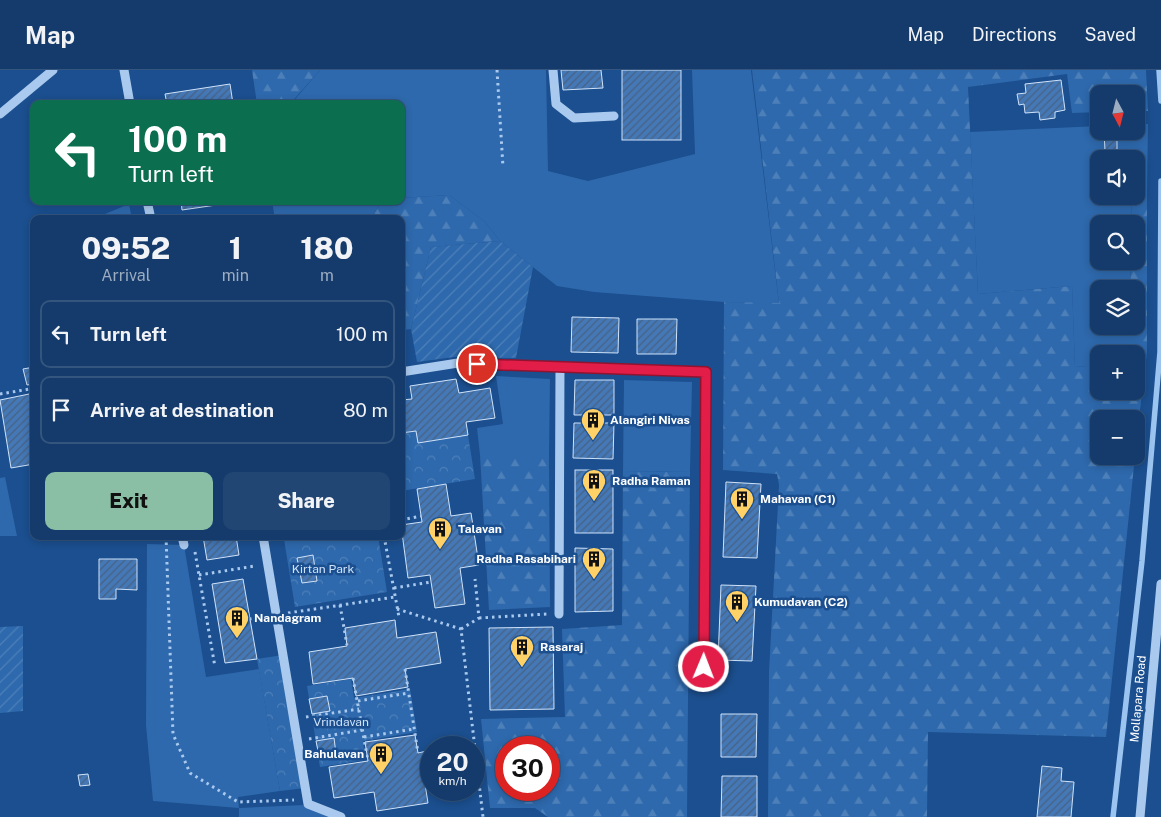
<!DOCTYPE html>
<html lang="en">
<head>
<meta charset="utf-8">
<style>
  body { margin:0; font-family:"Public Sans",sans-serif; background:#214673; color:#f1f3f6; height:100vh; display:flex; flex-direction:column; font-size:19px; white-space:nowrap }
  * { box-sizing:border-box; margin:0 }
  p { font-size:16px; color:#9dadc1 }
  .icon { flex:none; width:28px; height:28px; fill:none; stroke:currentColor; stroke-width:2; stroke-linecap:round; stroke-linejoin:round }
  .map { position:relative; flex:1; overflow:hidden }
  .drawer { position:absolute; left:30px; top:145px; width:375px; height:325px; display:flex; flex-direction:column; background:#143b6b; border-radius:10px; box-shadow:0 2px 8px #0003,0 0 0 1px #33557e }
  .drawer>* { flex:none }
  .hud { position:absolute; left:30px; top:30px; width:375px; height:105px; border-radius:10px; box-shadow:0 2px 8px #0003,0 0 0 1px #33557e; background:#0b6e4f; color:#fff; overflow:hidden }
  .needle { width:32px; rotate:173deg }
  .buttons { position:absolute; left:1090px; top:15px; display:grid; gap:10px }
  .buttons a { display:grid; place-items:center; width:55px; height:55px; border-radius:10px; background:#143b6b; box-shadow:0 2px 8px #0003,0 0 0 1px #33557e; font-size:25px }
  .speed { position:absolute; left:420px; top:666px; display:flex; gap:10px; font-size:25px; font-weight:700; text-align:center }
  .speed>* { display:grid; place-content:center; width:65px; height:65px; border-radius:50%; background:#143b6b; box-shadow:0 2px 8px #0003,0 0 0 1px #33557e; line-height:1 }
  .speed small { font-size:12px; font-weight:400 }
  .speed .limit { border:8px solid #d22; background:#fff; color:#111 }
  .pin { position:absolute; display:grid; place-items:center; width:42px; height:42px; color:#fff; margin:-21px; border:2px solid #fff; border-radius:50%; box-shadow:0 1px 5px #0007 }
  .me { position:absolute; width:55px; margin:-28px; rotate:1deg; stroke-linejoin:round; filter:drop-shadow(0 0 4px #0008) }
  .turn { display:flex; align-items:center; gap:18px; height:105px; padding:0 15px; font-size:22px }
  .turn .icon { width:65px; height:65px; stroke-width:2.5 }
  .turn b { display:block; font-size:35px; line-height:42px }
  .eta { display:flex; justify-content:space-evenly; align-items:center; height:85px; text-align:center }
  .eta b { font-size:30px; font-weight:800; line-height:35px }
  .primary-button { display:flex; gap:10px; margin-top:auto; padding:10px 15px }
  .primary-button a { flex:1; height:58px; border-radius:10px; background:#8abfa5; color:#111; font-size:20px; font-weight:800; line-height:58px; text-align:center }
  .primary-button a+a { background:#214673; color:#f1f3f6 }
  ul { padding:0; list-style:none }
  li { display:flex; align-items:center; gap:15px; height:68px; margin:0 10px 8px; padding:0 5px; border:2px solid #33557e; border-radius:10px }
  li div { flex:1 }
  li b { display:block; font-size:19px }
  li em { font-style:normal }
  header { display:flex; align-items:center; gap:30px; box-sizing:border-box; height:70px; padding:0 25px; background:#143b6b; border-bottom:1px solid #33557e }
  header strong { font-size:24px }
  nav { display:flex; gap:28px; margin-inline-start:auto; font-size:18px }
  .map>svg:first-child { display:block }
  .grass { fill:#2e69ad }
  .forest { fill:url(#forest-firs); fill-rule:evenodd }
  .park { fill:url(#park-crowns) }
  .garden { fill:url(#garden-furrows) }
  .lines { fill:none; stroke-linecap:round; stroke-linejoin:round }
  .stream { stroke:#9cc4f0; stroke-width:5.5 }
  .building { fill:url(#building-hatch); stroke:#cfe3fa }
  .path { stroke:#a9c9ee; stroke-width:3; stroke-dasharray:2.5 4; stroke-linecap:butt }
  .minor { stroke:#a9c9ee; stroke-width:9 }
  .route-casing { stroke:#92132f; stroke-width:12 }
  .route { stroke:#e11d48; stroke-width:9 }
  .labels { text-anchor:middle; stroke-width:5; stroke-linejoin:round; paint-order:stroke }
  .poi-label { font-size:12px; font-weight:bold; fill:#fff; stroke:#1b4f8f; text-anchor:start }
  .park-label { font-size:12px; fill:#cfe3fa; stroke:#1b4f8f }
  .street-label { font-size:12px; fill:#fff; stroke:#1b4f8f }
</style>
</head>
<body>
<header>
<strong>Map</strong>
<nav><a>Map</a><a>Directions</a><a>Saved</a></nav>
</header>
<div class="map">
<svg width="1161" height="747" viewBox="0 0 1161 747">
  <defs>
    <pattern id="forest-firs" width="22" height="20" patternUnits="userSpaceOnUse" patternTransform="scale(1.25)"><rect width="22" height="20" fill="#2e69ad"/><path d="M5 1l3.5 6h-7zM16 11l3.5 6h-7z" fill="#4d80b9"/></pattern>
    <pattern id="park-crowns" width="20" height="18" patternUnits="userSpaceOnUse" patternTransform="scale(1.25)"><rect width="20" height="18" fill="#2e69ad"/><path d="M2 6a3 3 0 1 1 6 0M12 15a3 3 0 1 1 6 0" fill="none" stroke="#4d80b9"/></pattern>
    <pattern id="garden-furrows" width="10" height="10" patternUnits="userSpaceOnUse" patternTransform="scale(1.25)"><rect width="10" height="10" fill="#2e69ad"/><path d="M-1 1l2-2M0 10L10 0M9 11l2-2" fill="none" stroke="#4d80b9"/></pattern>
    <pattern id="building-hatch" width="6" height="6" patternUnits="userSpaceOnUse" patternTransform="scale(1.25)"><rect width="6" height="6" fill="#4478b7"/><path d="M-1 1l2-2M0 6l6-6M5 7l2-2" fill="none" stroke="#486282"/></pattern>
  </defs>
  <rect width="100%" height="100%" fill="#1b4f8f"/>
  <g class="grass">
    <path d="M320,0H546L548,101L588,111L695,84L692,0H751L779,234L724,232L594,222L557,216L500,171L484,151L449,125L401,128V34H291Z"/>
    <path d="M1136,54H1148L1147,122L1136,121V89H1099V126H1132L1131,154H1099V191H1131L1130,219H1099V256H1129V284H1099V295L1075,297L1072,216L978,224L970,62L1099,56V61H1136Z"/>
    <path d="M272,131H382L370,149H275Z"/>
    <path d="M129,134L132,149H93Z"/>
    <path d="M496,306L550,309L549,385H480L477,358L503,354Z"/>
    <path d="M624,310L692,312L690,402L623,401Z"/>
    <path d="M5,407L17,466H0V408Z"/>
    <path d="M147,474L184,475L206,607L259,599L280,721L238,727L239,738L304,735L341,747H239V738L153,731L146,655Z"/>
  </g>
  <g class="forest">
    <path d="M252,0H320L290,34H257Z"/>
    <path d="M752,0H1146L1148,41H1136V24H1099V42L1072,43L1067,4L968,17L978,224L1072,216L1075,297L1099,295V321H1136V284H1129V256H1136V219H1130L1131,191H1136V154H1131L1132,126H1136V121L1147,122V282L1136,373V349H1099V386H1135L1106,667L928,662L927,747H768L769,602L779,415L777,404L723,400L724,232L779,233Z"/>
    <path d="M449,125L484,151L500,171L431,177L411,259L401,260V149H370L382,131H401V128Z"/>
    <path d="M480,385H549L550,537L489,540Z"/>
    <path d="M623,401L690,402L687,747H548L535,738H490L481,649L565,647L562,559L622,555ZM506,678H549V720H506Z"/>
  </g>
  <g class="park">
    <path d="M416,361L418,373L468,365L475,409L401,421V363Z"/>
    <path d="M302,466H378L387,522L295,537L284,469Z"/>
    <path d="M283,585L305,718L280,721L257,589Z"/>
    <path d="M351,609L354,628L410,619L417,662L363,671L365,690L320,697L307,616Z"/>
  </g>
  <g class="garden">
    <path d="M500,171L533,197L516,288L454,287L417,292L411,259L431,177Z"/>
    <path d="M23,556V641L0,643V557Z"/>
  </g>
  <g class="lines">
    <g class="stream">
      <path d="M1159,0L1161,31"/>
      <path d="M1113,747L1142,491L1160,282L1161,111"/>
    </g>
  </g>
  <g class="building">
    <path d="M561,0H601L603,18L563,20Z"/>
    <rect x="622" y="0" width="59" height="70"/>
    <path d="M1061,10L1065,40L1055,42V48L1040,50L1039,42L1025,43L1024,34L1019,35L1017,24L1026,23L1025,14Z"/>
    <path d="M230,14L233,34H167L165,24Z"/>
    <path d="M1104,61H1117V81H1105Z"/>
    <path d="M181,131H244L182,140Z"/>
    <path d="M572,247L619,248L618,283L571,282Z"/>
    <path d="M637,249H677L676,284H637Z"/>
    <path d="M34,297V314L27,315L23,299Z"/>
    <path d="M456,309L459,323L490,318L495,348L466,352L468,365L418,373L416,361L401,363V330L412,329L410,316Z"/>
    <path d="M575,310H614V345H574Z"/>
    <path d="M34,323V394L11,398L0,330Z"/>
    <path d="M574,353H614L613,389L573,388Z"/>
    <rect x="575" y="400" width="38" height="63"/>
    <path d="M726,412L761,414L757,488L723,487Z"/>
    <path d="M446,414L451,446L471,443L479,495L460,498L465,534L435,538L430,505L408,508L401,455L422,452L417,419Z"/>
    <path d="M203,466H236L239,485L207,490Z"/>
    <path d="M575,478L613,479V541L575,542Z"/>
    <path d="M313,485L317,511L302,513L297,488Z"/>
    <path d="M99,489H137V520L116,519V529H99Z"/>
    <path d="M243,509L257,589L225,593L212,514Z"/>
    <path d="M721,515L756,516L752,591L718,590Z"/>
    <path d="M395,550L397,568L436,562L441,593L405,599L408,617L356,626L353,608L313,614L309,582L347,576L345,558Z"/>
    <path d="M553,557L554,639L490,640L489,558Z"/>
    <path d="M327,626L330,641L312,644L309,629Z"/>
    <path d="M721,644H757L756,687H721Z"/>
    <path d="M415,665L418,683L431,680V713L425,714L428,733L377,741L374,722L334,728L329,697L368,691L365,672Z"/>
    <path d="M334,668L336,684L319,686L316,671Z"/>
    <path d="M1042,696L1062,698L1061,711L1074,712L1071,747H1037Z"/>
    <path d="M88,704L90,715L80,716L78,705Z"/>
    <path d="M722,706H757V747H721Z"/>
  </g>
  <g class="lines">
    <g class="path">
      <path d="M497,0L503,97"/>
      <path d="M0,324L30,319"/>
      <path d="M401,450L421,446"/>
      <path d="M128,466L129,470L153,466"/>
      <path d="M166,466L173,664L190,703L238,732L294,730"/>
      <path d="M384,466L399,547"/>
      <path d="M195,482L215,597"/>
      <path d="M199,505L255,496"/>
      <path d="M394,518L431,512"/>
      <path d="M340,535L347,575"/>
      <path d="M397,539L461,559L483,747"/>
      <path d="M288,543L395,527"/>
      <path d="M479,548L548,544"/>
      <path d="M249,549L264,547"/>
      <path d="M461,559L479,548L475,509"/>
      <path d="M405,599L418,683"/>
      <path d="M353,608L368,691"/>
      <path d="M358,631L409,623"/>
      <path d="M306,647L359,639"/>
      <path d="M364,667L414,659"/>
      <path d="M309,669L362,660"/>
    </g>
    <g class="minor">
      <path d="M124,0L130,34"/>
      <path d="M553,0L556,34L574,48L614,46"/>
      <path d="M0,44L53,0"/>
      <path d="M147,131L151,149"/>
      <path d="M401,302L458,293L706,302L704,597"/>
      <path d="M182,466L184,475"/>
      <path d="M263,466L308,734L341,747"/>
      <path d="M559,544L560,296"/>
      <path d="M1140,747L1161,514"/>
    </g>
  </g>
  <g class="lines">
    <g class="route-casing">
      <path id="route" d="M477,294L706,302L704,597"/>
    </g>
    <use href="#route" class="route"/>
  </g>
  <defs>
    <g id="building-pin" transform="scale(1.25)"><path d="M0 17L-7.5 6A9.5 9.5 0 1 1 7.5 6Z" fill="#ffd166" stroke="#1b4f8f"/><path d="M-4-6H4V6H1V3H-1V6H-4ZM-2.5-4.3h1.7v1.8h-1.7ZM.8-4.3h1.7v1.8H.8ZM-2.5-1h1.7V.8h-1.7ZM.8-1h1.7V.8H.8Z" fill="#111"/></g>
  </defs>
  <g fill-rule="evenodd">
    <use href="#building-pin" x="593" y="350"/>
    <use href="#building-pin" x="594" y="411"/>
    <use href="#building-pin" x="742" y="429"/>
    <use href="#building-pin" x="440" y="459"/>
    <use href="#building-pin" x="594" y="489"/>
    <use href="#building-pin" x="737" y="532"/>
    <use href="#building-pin" x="237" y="548"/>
    <use href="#building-pin" x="522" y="577"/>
    <use href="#building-pin" x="381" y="684"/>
  </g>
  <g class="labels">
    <g class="poi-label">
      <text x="610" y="354">Alangiri Nivas</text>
      <text x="612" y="415">Radha Raman</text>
      <text x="760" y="433">Mahavan (C1)</text>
      <text x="458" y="463">Talavan</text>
      <text x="576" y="493" text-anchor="end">Radha Rasabihari</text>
      <text x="754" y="536">Kumudavan (C2)</text>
      <text x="254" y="552">Nandagram</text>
      <text x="540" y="581">Rasaraj</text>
      <text x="364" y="688" text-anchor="end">Bahulavan</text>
    </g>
    <g class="park-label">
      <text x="323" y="503">Kirtan Park</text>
      <text x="341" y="656">Vrindavan</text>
    </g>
    <g class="street-label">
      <text transform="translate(1138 629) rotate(-85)" y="4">Mollapara Road</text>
    </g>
  </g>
</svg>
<div class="buttons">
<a><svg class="needle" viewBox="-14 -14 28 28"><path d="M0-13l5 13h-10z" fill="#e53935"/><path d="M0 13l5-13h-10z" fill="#9dadc1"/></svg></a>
<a><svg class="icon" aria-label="sound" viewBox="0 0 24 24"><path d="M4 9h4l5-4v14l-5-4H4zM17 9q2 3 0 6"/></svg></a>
<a><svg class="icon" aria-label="search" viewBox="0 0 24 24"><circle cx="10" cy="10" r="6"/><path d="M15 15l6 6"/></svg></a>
<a><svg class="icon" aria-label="layers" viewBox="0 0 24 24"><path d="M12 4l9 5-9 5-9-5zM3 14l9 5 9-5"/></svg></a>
<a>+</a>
<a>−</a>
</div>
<div class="speed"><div>20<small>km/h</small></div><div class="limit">30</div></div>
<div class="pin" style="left:477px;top:294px;background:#d93025"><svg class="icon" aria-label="arrive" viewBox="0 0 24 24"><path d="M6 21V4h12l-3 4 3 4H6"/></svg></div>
<svg class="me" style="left:704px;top:597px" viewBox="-20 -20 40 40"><circle r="17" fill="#e11d48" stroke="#fff" stroke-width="3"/><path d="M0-11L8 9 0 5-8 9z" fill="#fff"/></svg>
<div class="hud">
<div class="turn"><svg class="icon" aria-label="left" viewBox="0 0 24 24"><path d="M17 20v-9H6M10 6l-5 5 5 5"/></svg><div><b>100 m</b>Turn left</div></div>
</div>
<section class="drawer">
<div class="eta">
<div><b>09:52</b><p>Arrival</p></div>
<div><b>1</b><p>min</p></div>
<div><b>180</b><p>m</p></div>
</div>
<ul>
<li><svg class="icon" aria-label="left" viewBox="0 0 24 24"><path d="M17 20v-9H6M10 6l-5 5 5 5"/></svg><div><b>Turn left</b></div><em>100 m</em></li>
<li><svg class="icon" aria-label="arrive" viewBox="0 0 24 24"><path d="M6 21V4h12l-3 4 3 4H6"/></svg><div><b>Arrive at destination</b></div><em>80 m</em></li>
</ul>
<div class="primary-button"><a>Exit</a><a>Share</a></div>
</section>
</div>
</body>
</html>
